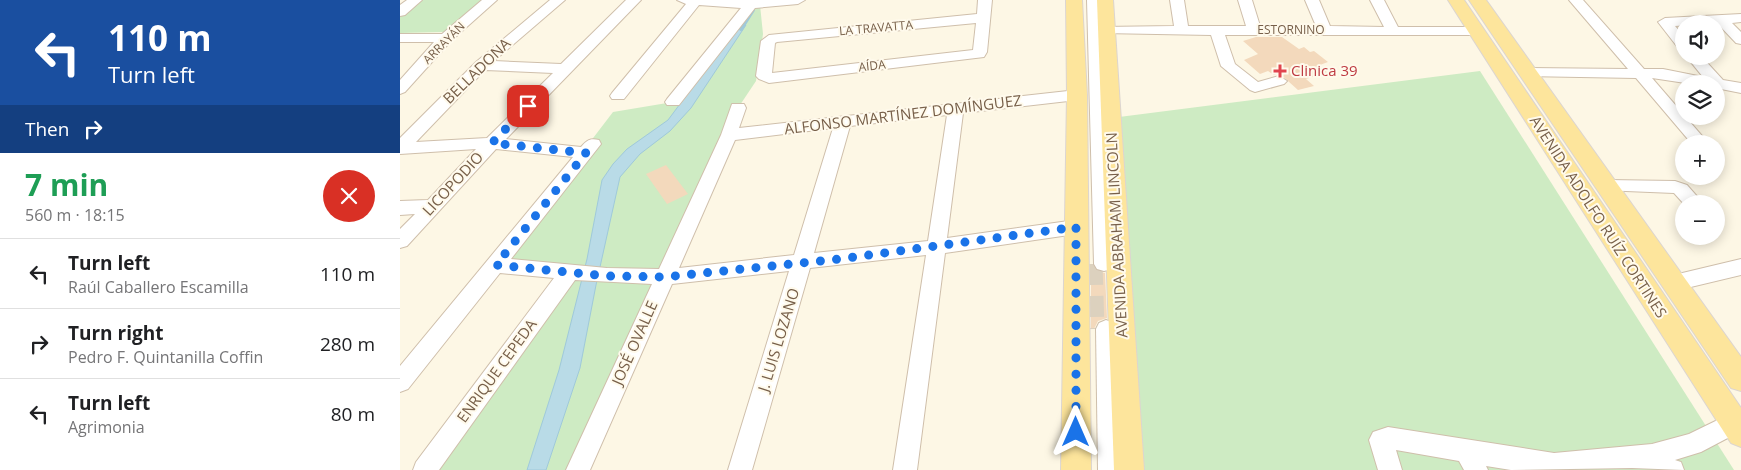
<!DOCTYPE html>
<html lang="en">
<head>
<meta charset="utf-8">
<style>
  body { margin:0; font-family:"Open Sans",sans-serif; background:#f2f2f2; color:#202124; height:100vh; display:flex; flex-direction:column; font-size:19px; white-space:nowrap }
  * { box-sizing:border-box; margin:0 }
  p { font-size:16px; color:#757577 }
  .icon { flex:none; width:28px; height:28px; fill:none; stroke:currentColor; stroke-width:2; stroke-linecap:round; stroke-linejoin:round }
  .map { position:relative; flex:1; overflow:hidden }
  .sheet { display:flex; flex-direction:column; background:#fff; width:400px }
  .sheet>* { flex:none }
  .banner { background:#1a4fa0; color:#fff; overflow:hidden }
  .tools { position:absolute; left:1275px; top:15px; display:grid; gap:10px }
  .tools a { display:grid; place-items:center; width:50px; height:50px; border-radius:50%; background:#fff; box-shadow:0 2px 12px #0003; font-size:25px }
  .pin { position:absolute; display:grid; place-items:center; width:42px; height:42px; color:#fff; margin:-21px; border-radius:10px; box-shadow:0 2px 8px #0006 }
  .me { position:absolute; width:55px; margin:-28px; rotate:0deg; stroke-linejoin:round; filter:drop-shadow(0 0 4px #0008) }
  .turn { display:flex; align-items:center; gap:18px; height:105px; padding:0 25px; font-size:22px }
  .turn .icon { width:65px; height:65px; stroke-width:2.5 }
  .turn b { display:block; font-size:35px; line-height:42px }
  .then { display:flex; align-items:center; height:48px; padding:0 25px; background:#0003; gap:10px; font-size:19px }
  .round { display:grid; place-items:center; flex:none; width:52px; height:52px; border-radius:26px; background:#f2f2f2 }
  .headline { display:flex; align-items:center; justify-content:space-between; height:85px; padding:0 25px }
  h1 { font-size:30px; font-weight:700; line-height:38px; color:#1e9e55 }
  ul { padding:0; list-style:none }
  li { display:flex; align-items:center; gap:15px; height:70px; padding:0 25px; border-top:1px solid #e0e0e0 }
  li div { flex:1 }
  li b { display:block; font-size:19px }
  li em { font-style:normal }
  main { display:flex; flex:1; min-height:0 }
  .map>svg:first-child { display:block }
  .green { fill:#ceebc3 }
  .water { fill:#b9dbe7; stroke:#9fc9da }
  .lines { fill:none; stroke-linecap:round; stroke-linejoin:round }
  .stream { stroke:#9fc9da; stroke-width:4 }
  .building { fill:#f3d9bc }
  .minor-tunnel { stroke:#dcd1be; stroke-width:21; stroke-dasharray:21 11; stroke-linecap:butt }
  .minor-casing { stroke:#cfbfab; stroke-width:2 }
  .major-casing { stroke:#dcd5d0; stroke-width:2 }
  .minor { fill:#fff; fill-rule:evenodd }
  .major { fill:#fde59c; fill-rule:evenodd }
  .route { stroke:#1a73e8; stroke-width:9; stroke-dasharray:0 16.2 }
  .health-dot { fill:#e0444e; stroke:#fffaec; stroke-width:2 }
  .labels { text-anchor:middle; stroke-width:4; stroke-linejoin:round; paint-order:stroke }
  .far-street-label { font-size:12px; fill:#775f49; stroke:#fffaec }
  .street-label { font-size:15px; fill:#775f49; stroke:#fffaec }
  .health-label { font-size:15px; fill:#be3a42; stroke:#fffaec; text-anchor:start }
</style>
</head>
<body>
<main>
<section class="sheet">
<div class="banner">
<div class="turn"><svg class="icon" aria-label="left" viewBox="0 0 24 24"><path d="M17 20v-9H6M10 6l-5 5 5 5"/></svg><div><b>110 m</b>Turn left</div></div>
<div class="then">Then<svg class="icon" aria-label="right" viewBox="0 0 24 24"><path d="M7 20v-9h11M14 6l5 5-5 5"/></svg></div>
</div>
<div class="headline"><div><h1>7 min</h1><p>560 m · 18:15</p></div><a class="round" style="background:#d93025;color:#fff"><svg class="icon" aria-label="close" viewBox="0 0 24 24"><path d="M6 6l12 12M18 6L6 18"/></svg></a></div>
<ul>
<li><svg class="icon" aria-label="left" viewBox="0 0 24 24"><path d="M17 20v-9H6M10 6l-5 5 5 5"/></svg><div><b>Turn left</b><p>Raúl Caballero Escamilla</p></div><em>110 m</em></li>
<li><svg class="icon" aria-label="right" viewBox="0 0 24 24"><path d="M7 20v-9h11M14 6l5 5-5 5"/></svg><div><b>Turn right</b><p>Pedro F. Quintanilla Coffin</p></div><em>280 m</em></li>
<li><svg class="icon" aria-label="left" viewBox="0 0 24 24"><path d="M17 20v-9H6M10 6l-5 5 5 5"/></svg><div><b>Turn left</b><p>Agrimonia</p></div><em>80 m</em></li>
</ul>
</section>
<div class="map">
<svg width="1341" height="470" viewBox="0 0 1341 470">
  <rect width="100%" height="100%" fill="#fdf7e5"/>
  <g class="green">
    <path d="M23,0H82L44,32L0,33V17Z"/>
    <path d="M349,4L360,5L363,34L356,81L338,108L178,470H25L168,273L96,265L213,112L273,102Z"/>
    <path d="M1080,71L1334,470H740L719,117Z"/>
  </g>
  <path class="water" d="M339,25H346L291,108L270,131L240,154L220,177L196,285L180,368L146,470H127L159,370L187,259L202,180L213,164L227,149L268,120Z"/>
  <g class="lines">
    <path class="stream" d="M341,29L353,10"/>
  </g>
  <g class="building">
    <path d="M856,37H882L899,49L904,47L910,52L914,51L928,62L917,66L927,72L906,79L914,86L898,90L879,73L874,75L868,71L860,74L844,60L858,54L843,41Z"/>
    <path d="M266,165L288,194L267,204L246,174Z"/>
    <path d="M691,264L696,271L705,273L707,318L698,321L694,329H691Z"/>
  </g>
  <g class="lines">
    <path class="minor-tunnel" d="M692,264L694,329"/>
    <g class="minor-casing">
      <g id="minor">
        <path d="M7,0H22L5,15L0,16V5Z"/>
        <path d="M82,0H97L51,41L5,92L0,94V80L34,42H0V34H42Z"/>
        <path d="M150,0H165L94,61L161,64L226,0H241L106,139L181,147C187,140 190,138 199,140L201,144L111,259L207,268L259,269L321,135L332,104H344L346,108L339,128L677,90L683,92L685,95L683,98L677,100L563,113L547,238L676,220L683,222L685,227L683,232L676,234L545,253L517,470H493L526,255L410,268L352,470H328L389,271L272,284L190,470H166L252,284L175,280L39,470H13L16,462L154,278L100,273L8,389L0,392V366L173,157L96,149L7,246L0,248V229L15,214L0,215V201L28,200L76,149L0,154V138L76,62ZM85,70L153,73L87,138L16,142ZM547,115L528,241L414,253L450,126ZM433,128L394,255L279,268L335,140Z"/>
        <path d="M277,0H405L398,4L355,8L279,105H267L265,102L267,99L341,8L299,5L224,99H212L210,96L212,93L286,4Z"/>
        <path d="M578,0H592L587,52L584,57L369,83L359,79L356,76L361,41L369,35L577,14ZM576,23L573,50L372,73L375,43L377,42Z"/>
        <path d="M687,0H701L702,27L774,26L770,0H784L788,26H846L838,0H852L860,26H916L905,0H919L930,26L984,27L970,0H984L998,27H1075L1082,31L1075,35H825L835,64L858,82L879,76L887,81L884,84L855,92L850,90L821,66L811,35L702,33L714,264L711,269L704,271L697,269L694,264Z"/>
        <path d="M1169,0H1183L1244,69H1263L1303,77L1286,56H1301L1323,80L1341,83V93L1316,88V84H1292L1252,78L1309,144H1292L1236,78L1123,76L1120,73L1123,70L1128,68L1228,69Z"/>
        <path d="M1341,14V22L1332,23L1341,32V44L1336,43L1317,23L1275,26L1284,36V50L1279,49L1258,22L1265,18Z"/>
        <path d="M1208,180L1275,181L1287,185L1302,202L1284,204L1274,193L1202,190L1199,186L1202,182Z"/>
        <path d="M1341,259V275L1274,291L1267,289L1264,283L1267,277L1274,275Z"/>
        <path d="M706,320L713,323L716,329L722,470H698L696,329L699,323Z"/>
        <path d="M1334,412L1341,415V431L1301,452L1275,460L1281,462L1284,470L1232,468L1111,470L1086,466L1088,470H1064L1059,461L996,450L1002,470H978L969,440L973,432L988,427L1154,453L1252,444L1289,434Z"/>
      </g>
    </g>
    <g class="major-casing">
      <g id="major">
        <path d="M666,0H682L687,95L691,470H661L667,95Z"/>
        <path d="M697,0H713L744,470H714Z"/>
        <path d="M1048,0H1064L1341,408V447L1331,443Z"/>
        <path d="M1069,0H1086L1341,357V391L1331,388Z"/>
      </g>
    </g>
    <use href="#minor" class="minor"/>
    <use href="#major" class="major"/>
  </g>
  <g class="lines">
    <path class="route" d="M128,106L92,143L186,153L96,265L207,276L265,277L440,259L676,227V432"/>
  </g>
  <path class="health-dot" d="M877.5 63.5h5v5h5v5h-5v5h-5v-5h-5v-5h5z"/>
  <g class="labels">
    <g class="far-street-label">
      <text transform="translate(476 28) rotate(-5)" y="4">LA TRAVATTA</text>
      <text x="891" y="34">ESTORNINO</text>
      <text transform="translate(44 43) rotate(-45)" y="4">ARRAYÁN</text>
      <text transform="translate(472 66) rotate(-6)" y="4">AÍDA</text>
    </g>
    <g class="street-label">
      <text transform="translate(77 71) rotate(-44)" y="5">BELLADONA</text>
      <text transform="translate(503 115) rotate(-7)" y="5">ALFONSO MARTÍNEZ DOMÍNGUEZ</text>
      <text transform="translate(53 184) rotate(-47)" y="5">LICOPODIO</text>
      <text transform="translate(1198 217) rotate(57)" y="5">AVENIDA ADOLFO RUÍZ CORTINES</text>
      <text transform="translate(717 235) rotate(-93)" y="5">AVENIDA ABRAHAM LINCOLN</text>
      <text transform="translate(379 340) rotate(-73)" y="5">J. LUIS LOZANO</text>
      <text transform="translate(235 343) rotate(-66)" y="5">JOSÉ OVALLE</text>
      <text transform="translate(97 371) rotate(-54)" y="5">ENRIQUE CEPEDA</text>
    </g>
    <g class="health-label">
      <text x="891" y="76">Clinica 39</text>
    </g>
  </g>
</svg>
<div class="tools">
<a><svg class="icon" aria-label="sound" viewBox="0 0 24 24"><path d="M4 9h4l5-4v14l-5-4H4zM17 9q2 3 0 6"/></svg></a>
<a><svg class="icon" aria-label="layers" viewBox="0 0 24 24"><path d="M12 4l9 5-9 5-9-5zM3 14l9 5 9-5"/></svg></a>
<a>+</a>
<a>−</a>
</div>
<div class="pin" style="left:128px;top:106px;background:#d93025"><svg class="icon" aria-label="arrive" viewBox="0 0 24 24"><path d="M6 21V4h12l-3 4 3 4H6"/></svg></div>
<svg class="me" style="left:676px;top:432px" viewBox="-20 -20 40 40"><path d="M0-17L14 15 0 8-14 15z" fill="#1a73e8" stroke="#fff" stroke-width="4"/></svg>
</div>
</main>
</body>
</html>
